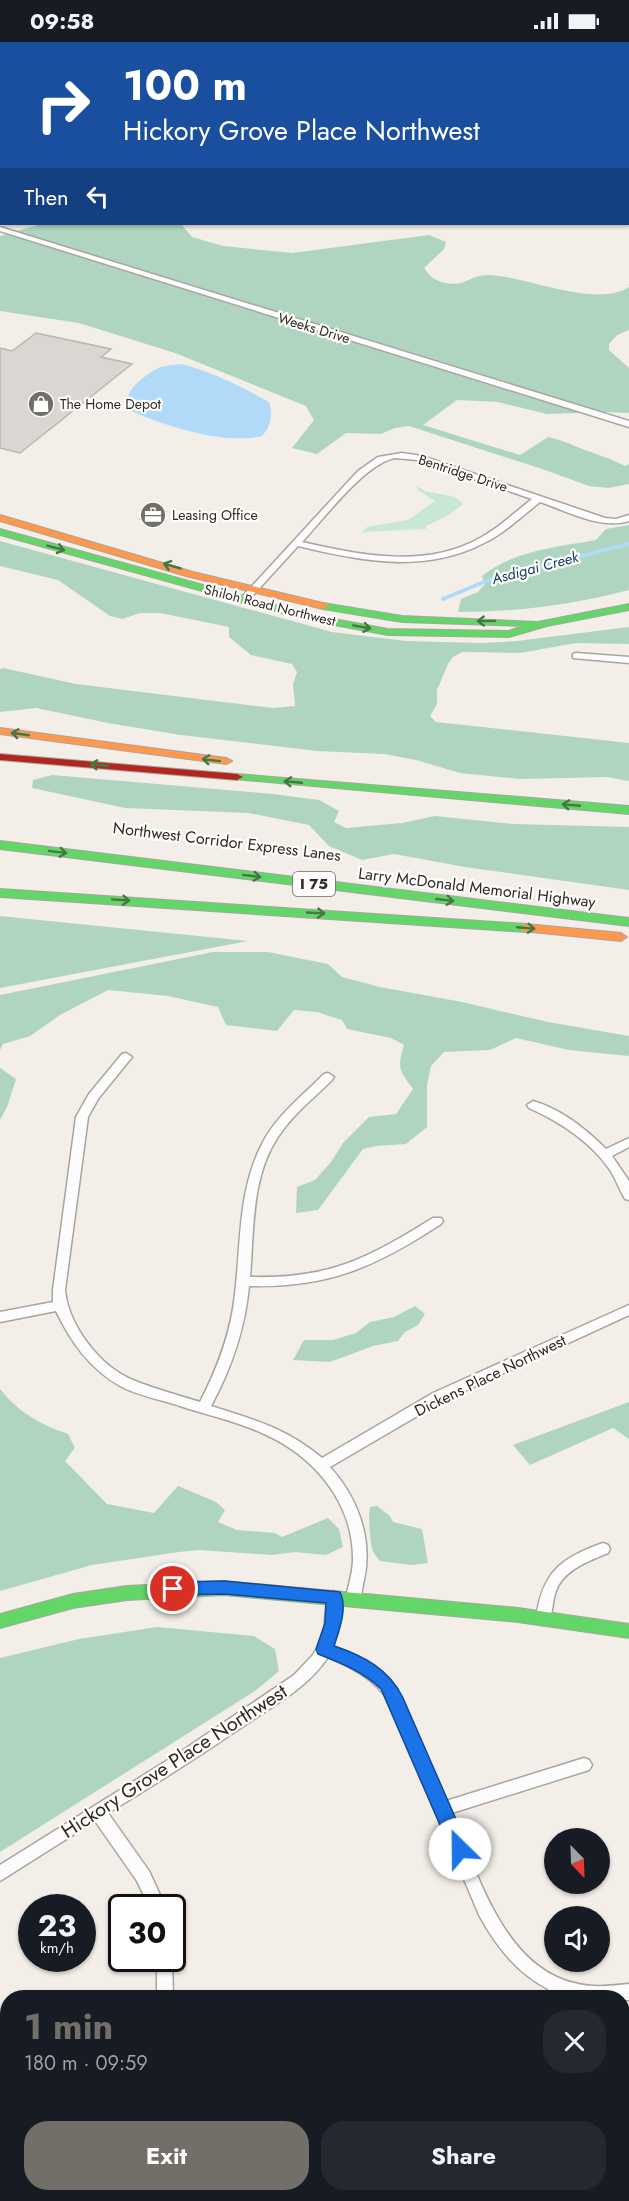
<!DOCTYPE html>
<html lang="en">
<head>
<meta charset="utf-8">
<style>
  body { margin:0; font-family:Jost,sans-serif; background:#242831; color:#f1f3f6; height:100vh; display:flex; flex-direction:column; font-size:22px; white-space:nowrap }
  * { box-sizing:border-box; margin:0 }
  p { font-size:20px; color:#9ea1a6 }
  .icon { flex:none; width:33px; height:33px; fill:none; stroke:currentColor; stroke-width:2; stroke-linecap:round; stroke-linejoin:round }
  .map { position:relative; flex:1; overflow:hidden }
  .side { position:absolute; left:0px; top:1948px; width:630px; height:212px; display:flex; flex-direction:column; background:#171b24; border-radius:24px 24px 0 0; box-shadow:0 2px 4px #0004 }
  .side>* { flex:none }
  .top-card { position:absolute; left:0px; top:0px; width:630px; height:183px; box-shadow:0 2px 4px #0004; background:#1a4fa0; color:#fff; overflow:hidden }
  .needle { width:39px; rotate:157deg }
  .buttons { position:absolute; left:544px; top:1786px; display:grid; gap:12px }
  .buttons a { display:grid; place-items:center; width:66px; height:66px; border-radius:50%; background:#171b24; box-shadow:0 2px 4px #0004; font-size:30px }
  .speed { position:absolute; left:18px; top:1852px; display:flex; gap:12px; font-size:30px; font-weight:700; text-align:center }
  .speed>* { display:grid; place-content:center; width:78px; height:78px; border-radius:50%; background:#171b24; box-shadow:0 2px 4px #0004; line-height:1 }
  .speed small { font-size:15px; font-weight:400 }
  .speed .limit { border:3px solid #111; border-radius:9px; background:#fff; color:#111 }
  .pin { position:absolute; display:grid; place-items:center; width:51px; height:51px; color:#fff; margin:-26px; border:3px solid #fff; border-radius:50%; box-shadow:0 2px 6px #0007 }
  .me { position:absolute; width:66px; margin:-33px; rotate:337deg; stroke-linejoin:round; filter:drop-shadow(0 0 4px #0008) }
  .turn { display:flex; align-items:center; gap:21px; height:126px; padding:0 24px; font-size:27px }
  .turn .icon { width:78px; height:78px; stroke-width:2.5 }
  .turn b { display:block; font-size:42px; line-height:51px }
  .then { display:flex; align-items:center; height:57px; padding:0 24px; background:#0003; gap:12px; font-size:22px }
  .round { display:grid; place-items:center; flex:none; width:63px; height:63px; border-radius:24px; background:#242831 }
  .head { display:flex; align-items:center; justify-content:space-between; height:102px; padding:0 24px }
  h1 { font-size:36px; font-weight:700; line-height:45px; color:#726f69 }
  .primary-button { display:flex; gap:12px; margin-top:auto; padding:12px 24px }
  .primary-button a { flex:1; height:69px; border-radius:24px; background:#726f69; color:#fff; font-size:24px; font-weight:700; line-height:69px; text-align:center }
  .primary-button a+a { background:#242831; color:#f1f3f6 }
  .status { display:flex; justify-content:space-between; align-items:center; height:42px; padding:0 30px; background:#171b24; direction:ltr }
  .status svg { height:16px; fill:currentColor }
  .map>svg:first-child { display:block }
  .commercial { fill:#f7e6e5 }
  .green { fill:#c8e7d4 }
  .forest { fill:#afd5c0 }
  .water { fill:#b0daf8 }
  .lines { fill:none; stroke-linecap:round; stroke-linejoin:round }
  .stream { stroke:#b0daf8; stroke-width:4 }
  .building { fill:#dad6d1; stroke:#bab6b1; stroke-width:1.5 }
  .street-casing { stroke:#a8a5a0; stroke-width:3 }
  .fast-casing { stroke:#a8a5a0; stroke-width:2 }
  .slow-casing { stroke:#a8a5a0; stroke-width:2 }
  .jam-casing { stroke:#a8a5a0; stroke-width:2 }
  .street { fill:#fdfcfc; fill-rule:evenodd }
  .fast { fill:#63d668; fill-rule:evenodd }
  .slow { fill:#ff974d; fill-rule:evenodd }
  .jam { fill:#b3261e; fill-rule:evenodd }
  .oneway { stroke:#457743 }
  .route { fill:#1a73e8; stroke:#114b97; stroke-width:1.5 }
  .labels { text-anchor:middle; stroke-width:4.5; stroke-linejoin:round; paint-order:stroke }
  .far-street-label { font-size:14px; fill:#2d2a25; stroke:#fffdfb }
  .far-poi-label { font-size:14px; fill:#2d2a25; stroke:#fffdfb; text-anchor:start }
  .far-water-label { font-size:15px; font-style:italic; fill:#12415f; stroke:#fffdfb }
  .shield { fill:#fffdfb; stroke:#6c6965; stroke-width:1.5 }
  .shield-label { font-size:15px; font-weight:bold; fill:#2d2a25 }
  .street-label { font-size:16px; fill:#2d2a25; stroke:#fffdfb }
  .near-street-label { font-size:20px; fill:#2d2a25; stroke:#fffdfb }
</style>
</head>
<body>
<div class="status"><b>09:58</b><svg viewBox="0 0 49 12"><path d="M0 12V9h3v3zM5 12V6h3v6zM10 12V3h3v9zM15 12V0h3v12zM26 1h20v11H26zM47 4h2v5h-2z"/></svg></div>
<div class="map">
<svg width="629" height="2159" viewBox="0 0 629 2159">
  <rect width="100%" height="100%" fill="#f3eee8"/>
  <path class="commercial" d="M0,0H342L2,2L0,38Z"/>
  <path class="green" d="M416,444L425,449L455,455L463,462L447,474L426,484V487L362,490L367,485L408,478L435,459L419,449Z"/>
  <g class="forest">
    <path d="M41,182H181L192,195L223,204L292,211L429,193L446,200L444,207L424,226C430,235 436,239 446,241C464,245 471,233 487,233C524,233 596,267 629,245V288L617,293L609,302V308L629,326V371L604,370L547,372L498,360L457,358L423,383L520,413L548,395C562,398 567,401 580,406C595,412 610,416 625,424L629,422V442L608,446L589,444L545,428L409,384L395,386L381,392L346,391L317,412L292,406L314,378L306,364L175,311L79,281L0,269V194Z"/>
    <path d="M629,483V548C572,563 517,570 458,570L461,557L478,550L485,542L482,534C515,508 557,505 596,498L606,487Z"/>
    <path d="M0,499L332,590L406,599L481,601L517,599L629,585V602L576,601L520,611L462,610L453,615L448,622L437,648V662L430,674L436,680L629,701V739L607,735L521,737L460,731L416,718L384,712L317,709L181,693L108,681L36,666L0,670V627L3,626L76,642L273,666L295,664L293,643L297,630L292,622L251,613L229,595V585L160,571H140L122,577L110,574L58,538L0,524Z"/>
    <path d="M52,733L273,752L319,758L339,769L334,780L346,786L402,781L435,774L513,782L629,785V848L465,825L394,812L362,818L329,804L309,783L249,771L125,766L32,746L33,738Z"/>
    <path d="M0,874L248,899L0,946Z"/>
    <path d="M213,910H268L328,922L342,935L380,945L462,960L548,980L629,994V1014L569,1008L516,996L490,1008L444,1010L431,1024L427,1043V1085L406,1102L376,1104L363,1107L318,1168L296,1171L297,1145L315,1138L331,1120L343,1101L369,1075L396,1072L413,1047C399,1027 397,1027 404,1003L391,996L347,987L342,978L317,970L294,968L277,989L226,983L218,965L168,954L108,948L60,973L30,994L3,1002L0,1008V953Z"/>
    <path d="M0,1026L16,1037L7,1065L0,1078Z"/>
    <path d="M415,1264L425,1272L418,1283L405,1290L398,1299L373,1304L330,1320L293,1318L304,1298H333L356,1291L370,1280L394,1275Z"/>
    <path d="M0,1347C19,1371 40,1382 68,1392L75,1406L65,1419L107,1462L154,1471L178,1444L216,1460L225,1468L218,1480L237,1488L275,1491L282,1495L328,1476L339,1487L343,1505L326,1513L295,1510L272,1513L199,1508L179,1510L92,1523L0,1549Z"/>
    <path d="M629,1360V1397L613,1386L530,1423L513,1403Z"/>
    <path d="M377,1464L390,1474L393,1480L422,1487L428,1521L411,1523L380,1519C377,1515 373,1511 372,1506C370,1500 368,1470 370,1465Z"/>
    <path d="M157,1585L254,1594L275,1607L279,1629L255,1649L0,1810V1616L79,1597Z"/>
  </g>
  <path class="water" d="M182,322C212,330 243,345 269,360C273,372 271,385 262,394C223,403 165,384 129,368C121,351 141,336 155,328C162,323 174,323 182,322Z"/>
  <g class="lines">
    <path class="stream" d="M443,557L491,537L629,502"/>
  </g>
  <g class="building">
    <path d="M36,291L111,307L101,315L132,322L20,411L0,406V306L12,309Z"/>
    <path d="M151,466L166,470L155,481L140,477Z"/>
  </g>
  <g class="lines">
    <g class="street-casing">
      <g id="street">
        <path d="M149,0H155L156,2H150Z"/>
        <rect x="628" y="130" width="1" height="5"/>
        <path d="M0,185L629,379V385L0,189Z"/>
        <path d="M402,411L422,414L605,476L616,477L629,473V479C601,488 567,469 540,460C522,474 505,491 484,501C425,532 360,519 298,504L247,560H241V556L358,429L378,415ZM395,416L417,418L532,457C515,470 499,486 480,496C425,527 360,513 302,500C324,477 364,422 395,416Z"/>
        <path d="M576,611L629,615V621L573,616V612Z"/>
        <path d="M126,1011L132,1015L98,1057L88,1075L65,1248C68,1283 100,1325 133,1338C154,1347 178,1353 200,1360C218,1325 231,1291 235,1252C241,1202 238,1150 261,1104C275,1075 301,1055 324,1032L328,1031L334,1035L332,1038C314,1056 292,1073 278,1095C251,1135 254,1188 250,1235C329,1237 367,1217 433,1176H441L443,1179L441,1182C375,1225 329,1246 249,1244C245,1287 232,1325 211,1364C255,1378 286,1386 322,1416L433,1351L629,1263V1273L443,1359L330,1425C358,1456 373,1497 364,1538C362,1546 362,1554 358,1561L353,1563L348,1561L346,1557C348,1544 353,1530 353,1517C353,1459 313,1413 262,1391C236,1379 207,1373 180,1364C162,1358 136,1353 120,1344C89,1326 71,1300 56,1269L0,1280V1270L53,1260V1248L76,1075L89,1052L122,1012Z"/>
        <path d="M533,1059C561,1067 586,1087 606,1107L629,1096V1105L612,1114L629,1139V1158L625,1157C619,1147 616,1137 610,1128C590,1099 560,1080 529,1066L527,1063Z"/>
        <path d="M603,1501L608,1503L610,1507L608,1511C589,1519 563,1528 556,1549C552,1559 553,1572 548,1581L543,1583L538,1581L536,1577C542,1531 560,1516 603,1501Z"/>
        <path d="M334,1549L339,1551C346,1565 339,1590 333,1604C361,1615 389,1628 402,1656L446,1759L584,1716L589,1718L592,1723L589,1728L452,1771C477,1830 503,1924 574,1941C592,1946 610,1944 629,1942V1958H622V1956H571L562,1953L560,1956H544L548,1947C516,1930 496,1904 479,1873L389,1659C374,1637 352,1625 328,1615C309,1644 279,1660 251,1679C204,1711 156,1742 108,1771L149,1829L166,1866H150L137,1839L95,1779L0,1839V1823L179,1711L294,1633L312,1614L320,1602L324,1589L327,1555L329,1551Z"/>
        <path d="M172,1916L173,1956H157V1917Z"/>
        <path d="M220,2152H238L241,2159H223Z"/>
      </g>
    </g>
    <g class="fast-casing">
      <g id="fast">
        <path d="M363,0H378L361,2Z"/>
        <path d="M404,0H420L402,2Z"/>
        <path d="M0,487L312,573L388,587L508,589L524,584L402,580L323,567L318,564L323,561L402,574L538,580L629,562V568L547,584L509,595L388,593L307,578L0,493Z"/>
        <path d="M237,732L629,764V772L233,737V733Z"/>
        <path d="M0,799L629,876V884L0,807Z"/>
        <path d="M0,847L526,882L532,886L526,890L0,855Z"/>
        <path d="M224,1539L518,1566L629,1582V1596L518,1580L224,1553L127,1558L73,1566L0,1586V1572L73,1552L127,1544Z"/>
      </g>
    </g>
    <g class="slow-casing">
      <g id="slow">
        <rect x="0" y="46" width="2" height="4"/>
        <path d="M0,473L193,530L327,562L328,564L323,567L186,534L0,479Z"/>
        <path d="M0,686L226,716L232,719L226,722L0,692Z"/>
        <path d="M526,882L621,891L627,895L621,899L522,889L520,886Z"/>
      </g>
    </g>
    <g class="jam-casing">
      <path id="jam" d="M0,712L237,732L243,735L237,738L0,718Z"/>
    </g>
    <use href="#street" class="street"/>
    <use href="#fast" class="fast"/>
    <use href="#slow" class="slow"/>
    <use href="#jam" class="jam"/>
  </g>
  <defs><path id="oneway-shaft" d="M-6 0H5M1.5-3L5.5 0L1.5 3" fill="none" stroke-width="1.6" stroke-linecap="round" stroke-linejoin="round" transform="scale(1.5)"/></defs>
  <g class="oneway">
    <use href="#oneway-shaft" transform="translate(56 506) rotate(15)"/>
    <use href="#oneway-shaft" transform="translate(172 524) rotate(-164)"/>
    <use href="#oneway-shaft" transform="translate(486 579) rotate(179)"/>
    <use href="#oneway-shaft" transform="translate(362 585) rotate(10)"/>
    <use href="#oneway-shaft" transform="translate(20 692) rotate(-172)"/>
    <use href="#oneway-shaft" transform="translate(211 718) rotate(-173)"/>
    <use href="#oneway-shaft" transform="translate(99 723) rotate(-175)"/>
    <use href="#oneway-shaft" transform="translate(293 740) rotate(-175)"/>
    <use href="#oneway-shaft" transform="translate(571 763) rotate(-175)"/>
    <use href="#oneway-shaft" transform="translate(58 810) rotate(7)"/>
    <use href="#oneway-shaft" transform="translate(252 834) rotate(7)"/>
    <use href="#oneway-shaft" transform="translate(121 858) rotate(4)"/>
    <use href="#oneway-shaft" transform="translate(445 858) rotate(7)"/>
    <use href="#oneway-shaft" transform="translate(316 871) rotate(3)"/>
    <use href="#oneway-shaft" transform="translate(526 886) rotate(5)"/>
  </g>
  <path class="route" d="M224,1539L340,1550C348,1566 339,1588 334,1604C364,1614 389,1627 403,1656L469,1807L466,1813L460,1815L453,1813L381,1647C364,1630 341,1621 318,1612L316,1607L325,1581L326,1561L224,1552L173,1553L167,1551L165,1547L167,1542L173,1540Z"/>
  <defs>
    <g id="shop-disc" transform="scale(1.35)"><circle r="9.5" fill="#726f69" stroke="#fffdfb"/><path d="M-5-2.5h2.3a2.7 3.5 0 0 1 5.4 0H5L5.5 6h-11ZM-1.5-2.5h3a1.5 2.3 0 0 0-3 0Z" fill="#fff"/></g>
    <g id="office-disc" transform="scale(1.35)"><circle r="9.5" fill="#726f69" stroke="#fffdfb"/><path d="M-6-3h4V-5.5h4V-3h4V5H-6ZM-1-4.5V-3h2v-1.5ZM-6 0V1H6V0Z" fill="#fff"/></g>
  </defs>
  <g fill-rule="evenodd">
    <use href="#shop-disc" x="41" y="362"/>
    <use href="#office-disc" x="153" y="473"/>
  </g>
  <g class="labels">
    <g class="far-street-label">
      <text transform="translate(314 286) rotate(17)" y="5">Weeks Drive</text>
      <text transform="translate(463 431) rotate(18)" y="5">Bentridge Drive</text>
      <text transform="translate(270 563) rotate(14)" y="5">Shiloh Road Northwest</text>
    </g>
    <g class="far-poi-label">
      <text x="60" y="367">The Home Depot</text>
      <text x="172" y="478">Leasing Office</text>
    </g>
    <g class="far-water-label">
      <text transform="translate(535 526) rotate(-15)" y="5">Asdigai Creek</text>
    </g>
    <rect class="shield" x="293" y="830" width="42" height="24" rx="4.5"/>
    <g class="shield-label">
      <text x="314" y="847">I 75</text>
    </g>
    <g class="street-label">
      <text transform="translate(227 799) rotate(7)" y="6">Northwest Corridor Express Lanes</text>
      <text transform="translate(477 845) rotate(7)" y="6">Larry McDonald Memorial Highway</text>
      <text transform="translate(490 1333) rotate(-26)" y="6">Dickens Place Northwest</text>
    </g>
    <g class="near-street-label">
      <text transform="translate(174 1719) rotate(-33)" y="7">Hickory Grove Place Northwest</text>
    </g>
  </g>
</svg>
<div class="buttons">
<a><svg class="needle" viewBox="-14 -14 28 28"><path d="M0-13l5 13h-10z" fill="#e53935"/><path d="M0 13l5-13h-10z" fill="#9ea1a6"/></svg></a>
<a><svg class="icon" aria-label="sound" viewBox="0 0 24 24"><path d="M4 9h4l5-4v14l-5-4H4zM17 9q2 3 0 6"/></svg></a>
</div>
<div class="speed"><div>23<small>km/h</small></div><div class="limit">30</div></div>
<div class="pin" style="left:173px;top:1547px;background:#d93025"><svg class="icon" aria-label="arrive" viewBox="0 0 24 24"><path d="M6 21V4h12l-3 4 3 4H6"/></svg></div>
<svg class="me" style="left:460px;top:1807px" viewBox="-20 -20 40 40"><circle r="19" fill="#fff"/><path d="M0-13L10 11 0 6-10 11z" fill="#1a73e8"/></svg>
<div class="top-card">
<div class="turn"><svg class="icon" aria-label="right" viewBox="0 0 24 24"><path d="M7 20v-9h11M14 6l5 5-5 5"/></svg><div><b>100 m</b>Hickory Grove Place Northwest</div></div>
<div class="then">Then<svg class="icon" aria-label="left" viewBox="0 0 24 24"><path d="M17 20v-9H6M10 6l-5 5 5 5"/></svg></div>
</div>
<section class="side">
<div class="head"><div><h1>1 min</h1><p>180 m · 09:59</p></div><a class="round"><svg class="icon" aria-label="close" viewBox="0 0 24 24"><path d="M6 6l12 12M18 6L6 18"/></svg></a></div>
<div class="primary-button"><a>Exit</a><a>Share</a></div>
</section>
</div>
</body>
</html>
